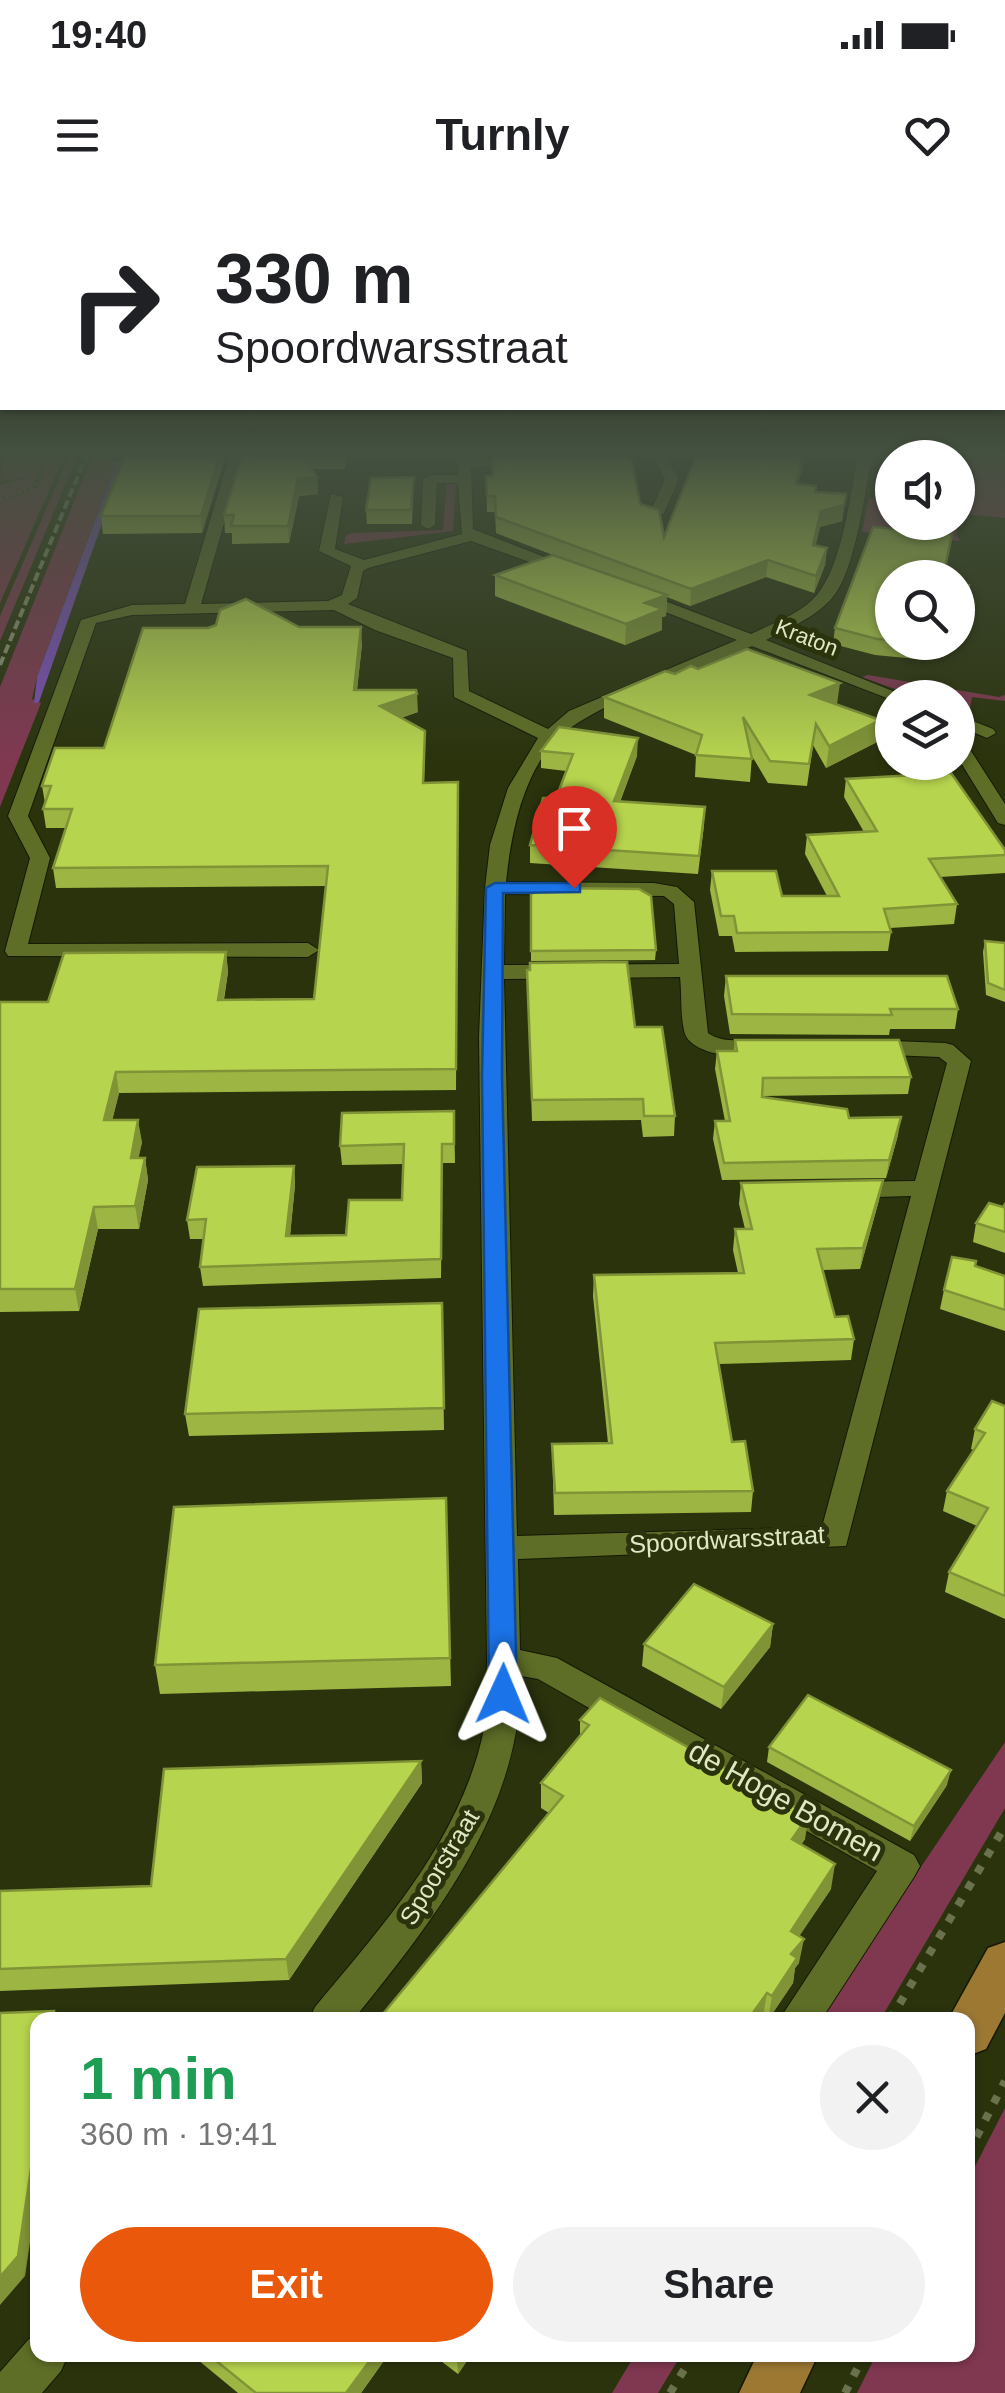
<!DOCTYPE html>
<html lang="en">
<head>
<meta charset="utf-8">
<style>
  body { margin:0; font-family:Helvetica,sans-serif; background:#f2f2f2; color:#202124; height:100vh; display:flex; flex-direction:column; font-size:38px; white-space:nowrap }
  * { box-sizing:border-box; margin:0 }
  p { font-size:32px; color:#757577 }
  .icon { flex:none; width:55px; height:55px; fill:none; stroke:currentColor; stroke-width:2; stroke-linecap:round; stroke-linejoin:round }
  .map { position:relative; flex:1; overflow:hidden }
  .drawer { position:absolute; left:30px; top:1812px; width:945px; height:350px; display:flex; flex-direction:column; background:#fff; border-radius:20px; box-shadow:0 2px 8px #0004 }
  .drawer>* { flex:none }
  .top-card { position:absolute; left:0px; top:0px; width:1005px; height:210px; box-shadow:0 2px 8px #0004; background:#fff; color:#202124; overflow:hidden }
  .controls { position:absolute; left:875px; top:240px; display:grid; gap:20px }
  .controls a { display:grid; place-items:center; width:100px; height:100px; border-radius:50%; background:#fff; box-shadow:0 2px 8px #0004; font-size:50px }
  .pin { position:absolute; display:grid; place-items:center; width:85px; height:85px; color:#fff; margin:-102px -42px; border-radius:50% 50% 50% 0; rotate:-45deg; box-shadow:0 0 10px #0007 }
  .pin .icon { rotate:45deg }
  .me { position:absolute; width:110px; margin:-55px; rotate:1deg; stroke-linejoin:round; filter:drop-shadow(0 0 8px #0008) }
  .turn { display:flex; align-items:center; gap:35px; height:210px; padding:0 50px; font-size:45px }
  .turn .icon { width:130px; height:130px; stroke-width:2.5 }
  .turn b { display:block; font-size:70px; line-height:85px }
  .round { display:grid; place-items:center; flex:none; width:105px; height:105px; border-radius:52px; background:#f2f2f2 }
  .head { display:flex; align-items:center; justify-content:space-between; height:170px; padding:0 50px }
  h1 { font-size:60px; font-weight:600; line-height:75px; color:#1e9e55 }
  .action { display:flex; gap:20px; margin-top:auto; padding:20px 50px }
  .action a { flex:1; height:115px; border-radius:60px; background:#ea580c; color:#fff; font-size:40px; font-weight:600; line-height:115px; text-align:center }
  .action a+a { background:#f2f2f2; color:#202124 }
  .status { display:flex; justify-content:space-between; align-items:center; height:70px; padding:0 50px; background:#fff; direction:ltr }
  .status svg { height:28px; fill:currentColor }
  header { display:flex; justify-content:space-between; align-items:center; height:130px; padding:0 50px; background:#fff; font-size:45px; font-weight:600 }
  .map>svg:first-child { display:block }
  .green { fill:#803851 }
  .water { fill:#7b4fb8 }
  .lines { fill:none; stroke-linecap:round; stroke-linejoin:round }
  .minor-casing { stroke:#141904; stroke-width:2 }
  .major-casing { stroke:#141904; stroke-width:3 }
  .path-far1 { stroke:#69724d; stroke-width:2.5; stroke-dasharray:2.5 4; stroke-linecap:butt }
  .path { stroke:#69724d; stroke-width:8; stroke-dasharray:8 11; stroke-linecap:butt }
  .minor { fill:#5e6e26; fill-rule:evenodd }
  .major { fill:#9c7833; fill-rule:evenodd }
  .rail { stroke:#8a936e; stroke-width:4; stroke-dasharray:9 4; stroke-linecap:butt }
  .wall { fill:#9db643 }
  .shaded-wall { fill:#809437 }
  .building { fill:#b7d44e; stroke:#809437; stroke-width:2.5 }
  .route { fill:#1a73e8; stroke:#114b97; stroke-width:2.5 }
  .labels { text-anchor:middle; stroke-width:10; stroke-linejoin:round; paint-order:stroke }
  .far-street-label { font-size:22px; fill:#dee9c4; stroke:#2b330d }
  .street-label { font-size:25px; fill:#dee9c4; stroke:#2b330d }
  .near-street-label { font-size:30px; fill:#dee9c4; stroke:#2b330d }
</style>
</head>
<body>
<div class="status"><b>19:40</b><svg viewBox="0 0 49 12"><path d="M0 12V9h3v3zM5 12V6h3v6zM10 12V3h3v9zM15 12V0h3v12zM26 1h20v11H26zM47 4h2v5h-2z"/></svg></div>
<header><svg class="icon" aria-label="menu" viewBox="0 0 24 24"><path d="M4 6h16M4 12h16M4 18h16"/></svg>Turnly<svg class="icon" aria-label="heart" viewBox="0 0 24 24"><path d="M12 20l-8-8c-3-5 5-10 8-4 3-6 11-1 8 4z"/></svg></header>
<div class="map">
<svg width="1005" height="2193" viewBox="0 0 1005 2193">
  <rect width="100%" height="100%" fill="#2b330d"/>
  <g class="green">
    <path d="M3,254H45L33,287L0,300V285L25,278L0,281Z"/>
    <path d="M49,254H57L54,265L65,254L0,403V301L37,287Z"/>
    <path d="M70,254H78L0,441V416Z"/>
    <path d="M93,254L115,265L37,477L32,499L41,503L0,607V487Z"/>
    <path d="M1005,254V318L964,314C976,291 982,280 966,258Z"/>
    <path d="M447,281L456,283L453,331L344,344L346,335L354,333L443,330Z"/>
    <path d="M869,298L892,299V322L956,323L957,337L961,341L862,332Z"/>
    <path d="M868,475L999,497L1005,495V501L972,497L970,508L958,506V498L917,497L862,477Z"/>
    <path d="M1005,1542V1608L880,1820H818Z"/>
    <path d="M1005,1908V2193H857L876,2155H968V1980Z"/>
    <path d="M629,2155H681L658,2193H612L633,2158Z"/>
  </g>
  <path class="water" d="M97,254L123,264L39,502L34,503L37,477L115,266Z"/>
  <g class="lines">
    <g class="minor-casing">
      <g id="minor">
        <path d="M230,254H244L201,404L328,401L342,395L351,366L319,351L331,294L343,297L335,349L364,360L462,334L458,283H437L435,325L428,329L421,325L423,279L430,275H458L457,254H471V259L612,254L606,258L471,268L473,329L578,370V376H568L471,341L368,368L363,371L357,398L348,404L467,451L469,491L548,529L569,511L737,440L627,397V391H639L751,434C773,423 804,413 819,392C842,363 851,292 858,254H872C865,291 856,370 832,398C815,418 788,428 766,440L910,498L892,500L752,446C703,467 583,507 552,544C521,582 511,635 506,682L654,683L677,687L694,702L708,833C730,849 763,831 781,848C765,863 694,859 685,834C680,817 682,794 680,777L504,779L517,1336L822,1327L911,996L844,998L831,990L844,982L915,981L947,863L939,857L867,854L855,847L867,840L945,843L953,845L971,861L846,1346L518,1359L520,1450L557,1458L914,1655L920,1666L914,1677L821,1820H779L877,1671L538,1479L521,1476C521,1611 434,1720 353,1820H309L315,1807C384,1724 462,1638 484,1529C488,1506 486,1483 487,1460L479,837L485,688L490,645L508,588L538,538L454,497L453,458L375,430L334,410L132,415L96,423L28,616L50,658L28,744L308,743L319,750L308,757L8,756L5,751L30,658L8,616L81,420L132,405L185,404ZM505,694L664,696L674,704L679,764L504,765Z"/>
        <path d="M651,254H664L679,279L664,313L657,317L650,313L665,279Z"/>
        <path d="M958,515L993,529L996,533L987,538L958,526Z"/>
        <path d="M958,539L964,540L1005,604V625L998,623L958,558Z"/>
        <path d="M38,2136V2155H68L61,2171L42,2193H0V2172L29,2139Z"/>
      </g>
    </g>
    <g class="major-casing">
      <g id="major">
        <path d="M1005,1742V1813L986,1849L968,1856V1820H948L988,1748Z"/>
        <path d="M757,2155H818L800,2193H739Z"/>
      </g>
    </g>
    <path class="path-far1" d="M0,300L35,287L47,254"/>
    <g class="path">
      <path d="M890,1820L1005,1626"/>
      <path d="M968,1954L1005,1881"/>
      <path d="M670,2193L693,2155"/>
      <path d="M845,2193L864,2155"/>
    </g>
    <use href="#minor" class="minor"/>
    <use href="#major" class="major"/>
    <path class="rail" d="M0,465L87,254"/>
  </g>
  <g class="wall">
    <path d="M226,254L202,333L103,334L101,316Z"/>
    <path d="M242,254H347L345,269H312L317,277L318,294L299,296L289,343L232,344V333H225L224,315Z"/>
    <path d="M886,254L892,258V270H884Z"/>
    <path d="M486,276L640,304L664,337L798,284L816,292L846,294L842,321L820,327L815,346L827,348L825,365L814,393L766,377L690,406L667,397L666,416L662,417V430L625,445L495,396V375L553,355L496,333L495,312H487Z"/>
    <path d="M414,277L412,324H367L366,310Z"/>
    <path d="M873,327L952,334L944,378H892V442H941L917,459L875,455L833,444L835,428Z"/>
    <path d="M299,427L362,444L357,490L418,512L401,518L425,549L424,583L458,582L456,890L119,893L112,920L142,942L138,958H145L148,980L139,1029H98L79,1111L0,1112V802H48L226,752L228,772L224,800L314,799L326,686L56,688L53,668L66,628H46L43,609L45,603L42,586Z"/>
    <path d="M675,474L837,504L877,542L826,568L813,545L807,586L768,583L752,556L750,582L695,577L696,555L604,518V497Z"/>
    <path d="M541,551L637,556L620,602L704,625L698,674L530,663V645L556,598L566,571L541,568Z"/>
    <path d="M846,579L1005,650V673L940,677L957,704L954,724L890,728L891,732L888,751L735,752L732,736H719L710,690L712,671L782,696H827L805,654L807,635L864,632L844,597Z"/>
    <path d="M531,694L656,750L655,760L531,761Z"/>
    <path d="M985,741L1005,743V802L986,795L983,752Z"/>
    <path d="M527,770L635,827L675,916L674,936L643,937L641,920L532,921Z"/>
    <path d="M726,776L958,809L955,829H890L889,835L730,834L724,796Z"/>
    <path d="M735,840L911,877L908,894L762,896V897L849,918L898,935L886,978L722,980L713,939L715,921H725L715,869L717,851H734Z"/>
    <path d="M454,911L455,963H442L441,1078L203,1086L200,1067L204,1039H190L187,1020L294,966L295,985L290,1036L346,1035L402,1000L403,964L342,965L340,946Z"/>
    <path d="M883,980L879,1000L860,1069L823,1070L835,1117L854,1139L851,1160L719,1164L732,1242L753,1291L751,1312L554,1315L552,1244L608,1243L593,1096L594,1075L738,1073L733,1050L735,1029H745L739,1004L741,983Z"/>
    <path d="M1005,1004V1053L973,1042L976,1023L1003,1007Z"/>
    <path d="M975,1066L1005,1076V1131L940,1109L944,1090Z"/>
    <path d="M442,1103L444,1230L189,1236L185,1214Z"/>
    <path d="M1005,1206V1419L945,1392L949,1372L977,1326L943,1311L947,1291L974,1250L971,1249L975,1229Z"/>
    <path d="M446,1298L451,1486L160,1494L155,1465Z"/>
    <path d="M773,1424L770,1447L721,1509L642,1466L644,1444Z"/>
    <path d="M580,1520L805,1639L801,1645L831,1689L799,1736V1763L795,1768L793,1783L768,1820L763,1817L761,1820H378L549,1613L541,1608V1583L580,1537Z"/>
    <path d="M769,1547L947,1585L910,1641L767,1562Z"/>
    <path d="M421,1561L422,1583L289,1780L0,1791V1691L151,1686Z"/>
    <path d="M192,2155H388L361,2193H238Z"/>
    <path d="M433,2155H471L458,2174Z"/>
  </g>
  <g class="shaded-wall">
    <path d="M220,254H226L202,333L201,316Z"/>
    <path d="M803,254H806L794,300L796,284Z"/>
    <path d="M317,277L318,294L299,296L289,343L288,326L298,279Z"/>
    <path d="M846,294L842,321L820,327L812,362L813,345L821,311Z"/>
    <path d="M827,348L825,365L814,393L816,376Z"/>
    <path d="M768,360L766,377L690,406L691,389Z"/>
    <path d="M969,385L967,401L959,430L958,432V417Z"/>
    <path d="M667,395L666,416L662,417V430L625,445L626,424L645,403Z"/>
    <path d="M361,427L362,444L355,508L354,490Z"/>
    <path d="M941,442L917,459L919,443Z"/>
    <path d="M840,483L837,504L810,495Z"/>
    <path d="M417,494L418,512L381,524L380,506Z"/>
    <path d="M880,520L877,542L826,568L829,546Z"/>
    <path d="M638,538L637,556L613,619L614,601Z"/>
    <path d="M226,752L228,772L220,821L218,800Z"/>
    <path d="M116,872L119,893L107,942L104,920Z"/>
    <path d="M901,917L898,935L886,978L889,960Z"/>
    <path d="M138,920L142,942L134,980L131,958Z"/>
    <path d="M145,958L148,980L139,1029L135,1006Z"/>
    <path d="M294,966L295,985L288,1056L286,1036Z"/>
    <path d="M883,980L879,1000L860,1069L863,1048Z"/>
    <path d="M94,1007L98,1029L79,1111L75,1089Z"/>
    <path d="M773,1424L770,1447L721,1509L724,1487Z"/>
    <path d="M421,1561L422,1583L289,1780L286,1759Z"/>
    <path d="M951,1570L947,1585L910,1641L914,1626Z"/>
    <path d="M809,1615L805,1639L788,1664L792,1639Z"/>
    <path d="M835,1664L831,1689L786,1756L791,1731Z"/>
    <path d="M804,1739L799,1763L795,1768L793,1783L768,1820L772,1796L791,1754Z"/>
    <path d="M767,1793L763,1817L761,1820H748Z"/>
    <path d="M38,1922V1988L25,2076L0,2105V2077Z"/>
    <path d="M374,2155H388L361,2193H346Z"/>
    <path d="M458,2155H471L458,2174L457,2156Z"/>
  </g>
  <g class="building">
    <path d="M126,254H220L201,316H101Z"/>
    <path d="M242,254H302L317,277L298,279L288,326H231L234,315H224Z"/>
    <path d="M623,254L631,256L640,304L659,310L664,337L697,254H803L796,284L816,286L815,292L846,294L844,305L821,311L813,345L827,348L816,376L768,360L691,389L496,317L495,296H487L486,276H493L492,255Z"/>
    <path d="M886,254H938L937,258H897L885,257Z"/>
    <path d="M414,277L411,310H366L371,278Z"/>
    <path d="M873,327L952,334L943,378H892V440L877,439L835,428Z"/>
    <path d="M553,355L667,395L645,403L663,409L626,424L495,375Z"/>
    <path d="M958,384L969,385L962,414L958,417Z"/>
    <path d="M246,399L299,427H361L354,490H416L417,494L380,506L425,531L423,583L458,582L456,869L116,872L104,920H138L131,958H145L135,1006L94,1007L75,1089H0V802H48L64,753L226,752L218,800L314,799L328,666L53,668L72,609H43L51,586H42L55,548H104L143,428H208L216,425L220,410Z"/>
    <path d="M747,449L840,483L810,495L880,520L829,546L816,524L809,564L770,561L743,517L752,559L696,555L702,535L604,497L665,471L675,474L691,466L698,469Z"/>
    <path d="M559,527L638,538L614,601L705,607L699,656L530,645L543,598H556L573,554L541,551Z"/>
    <path d="M951,573L1005,650V655L929,659L957,704L884,709L891,732L737,733L734,716H721L712,671H776L782,696H839L807,635L877,631L846,579Z"/>
    <path d="M544,688L639,689L651,696L656,750L531,751V694Z"/>
    <path d="M985,741L1005,743V790L988,783Z"/>
    <path d="M627,762L635,827H662L675,916H644L643,899L532,900L527,770H530V763Z"/>
    <path d="M726,776H947L958,809H890L892,815L732,814Z"/>
    <path d="M735,840H899L911,877L763,878L762,897L847,909L849,918L901,917L889,960L724,963L715,921H730L717,851H737Z"/>
    <path d="M454,911V944H442L441,1059L200,1067L206,1019L187,1020L197,967L294,966L286,1036L346,1035L349,1000H402L404,944L340,946L342,913Z"/>
    <path d="M883,980L863,1048L817,1049L835,1117L848,1116L854,1139L715,1143L732,1242L745,1241L753,1291L555,1293L552,1244L612,1243L594,1075L744,1073L735,1029H752L741,983Z"/>
    <path d="M989,1003L1003,1007L1005,1004V1032L976,1023Z"/>
    <path d="M952,1057L976,1061L975,1066L1005,1076V1110L944,1090Z"/>
    <path d="M442,1103L444,1208L185,1214L199,1109Z"/>
    <path d="M992,1201L1005,1206V1396L949,1372L988,1308L947,1291L985,1233L975,1229Z"/>
    <path d="M446,1298L450,1458L155,1465L174,1307Z"/>
    <path d="M694,1384L773,1424L724,1487L644,1444Z"/>
    <path d="M808,1495L951,1570L914,1626L769,1547Z"/>
    <path d="M600,1498L809,1615L792,1639L835,1664L791,1731L804,1739L791,1754L797,1758L772,1796L767,1793L748,1820H378L563,1596L541,1583L589,1525L580,1520Z"/>
    <path d="M421,1561L286,1759L0,1769V1691L151,1686L164,1569Z"/>
    <path d="M54,1811L52,1820H38V1922L18,2056L0,2077V1813Z"/>
    <path d="M209,2155H374L346,2193H256Z"/>
  </g>
  <linearGradient id="sky" x2="0" y2="1"><stop stop-color="#181c07"/><stop offset="0.45" stop-color="#445040"/><stop offset="1" stop-color="#445040" stop-opacity="0"/></linearGradient>
  <rect width="1005" height="561" fill="url(#sky)"/>
  <path class="route" d="M574,683L580,684V692L503,693L502,876L517,1494L513,1502L503,1505L493,1502L489,1494L482,876L486,688L495,683Z"/>
  <g class="labels">
    <g class="far-street-label">
      <text transform="translate(807 437) rotate(21)" y="8">Kraton</text>
    </g>
    <g class="street-label">
      <text transform="translate(727 1339) rotate(-3)" y="9">Spoordwarsstraat</text>
      <text transform="translate(439 1667) rotate(-59)" y="9">Spoorstraat</text>
    </g>
    <g class="near-street-label">
      <text transform="translate(786 1601) rotate(29)" y="10">de Hoge Bomen</text>
    </g>
  </g>
</svg>
<div class="controls">
<a><svg class="icon" aria-label="sound" viewBox="0 0 24 24"><path d="M4 9h4l5-4v14l-5-4H4zM17 9q2 3 0 6"/></svg></a>
<a><svg class="icon" aria-label="search" viewBox="0 0 24 24"><circle cx="10" cy="10" r="6"/><path d="M15 15l6 6"/></svg></a>
<a><svg class="icon" aria-label="layers" viewBox="0 0 24 24"><path d="M12 4l9 5-9 5-9-5zM3 14l9 5 9-5"/></svg></a>
</div>
<div class="pin" style="left:574px;top:688px;background:#d93025"><svg class="icon" aria-label="arrive" viewBox="0 0 24 24"><path d="M6 21V4h12l-3 4 3 4H6"/></svg></div>
<svg class="me" style="left:503px;top:1494px" viewBox="-20 -20 40 40"><path d="M0-17L14 15 0 8-14 15z" fill="#1a73e8" stroke="#fff" stroke-width="4"/></svg>
<div class="top-card">
<div class="turn"><svg class="icon" aria-label="right" viewBox="0 0 24 24"><path d="M7 20v-9h11M14 6l5 5-5 5"/></svg><div><b>330 m</b>Spoordwarsstraat</div></div>
</div>
<section class="drawer">
<div class="head"><div><h1>1 min</h1><p>360 m · 19:41</p></div><a class="round"><svg class="icon" aria-label="close" viewBox="0 0 24 24"><path d="M6 6l12 12M18 6L6 18"/></svg></a></div>
<div class="action"><a>Exit</a><a>Share</a></div>
</section>
</div>
</body>
</html>
